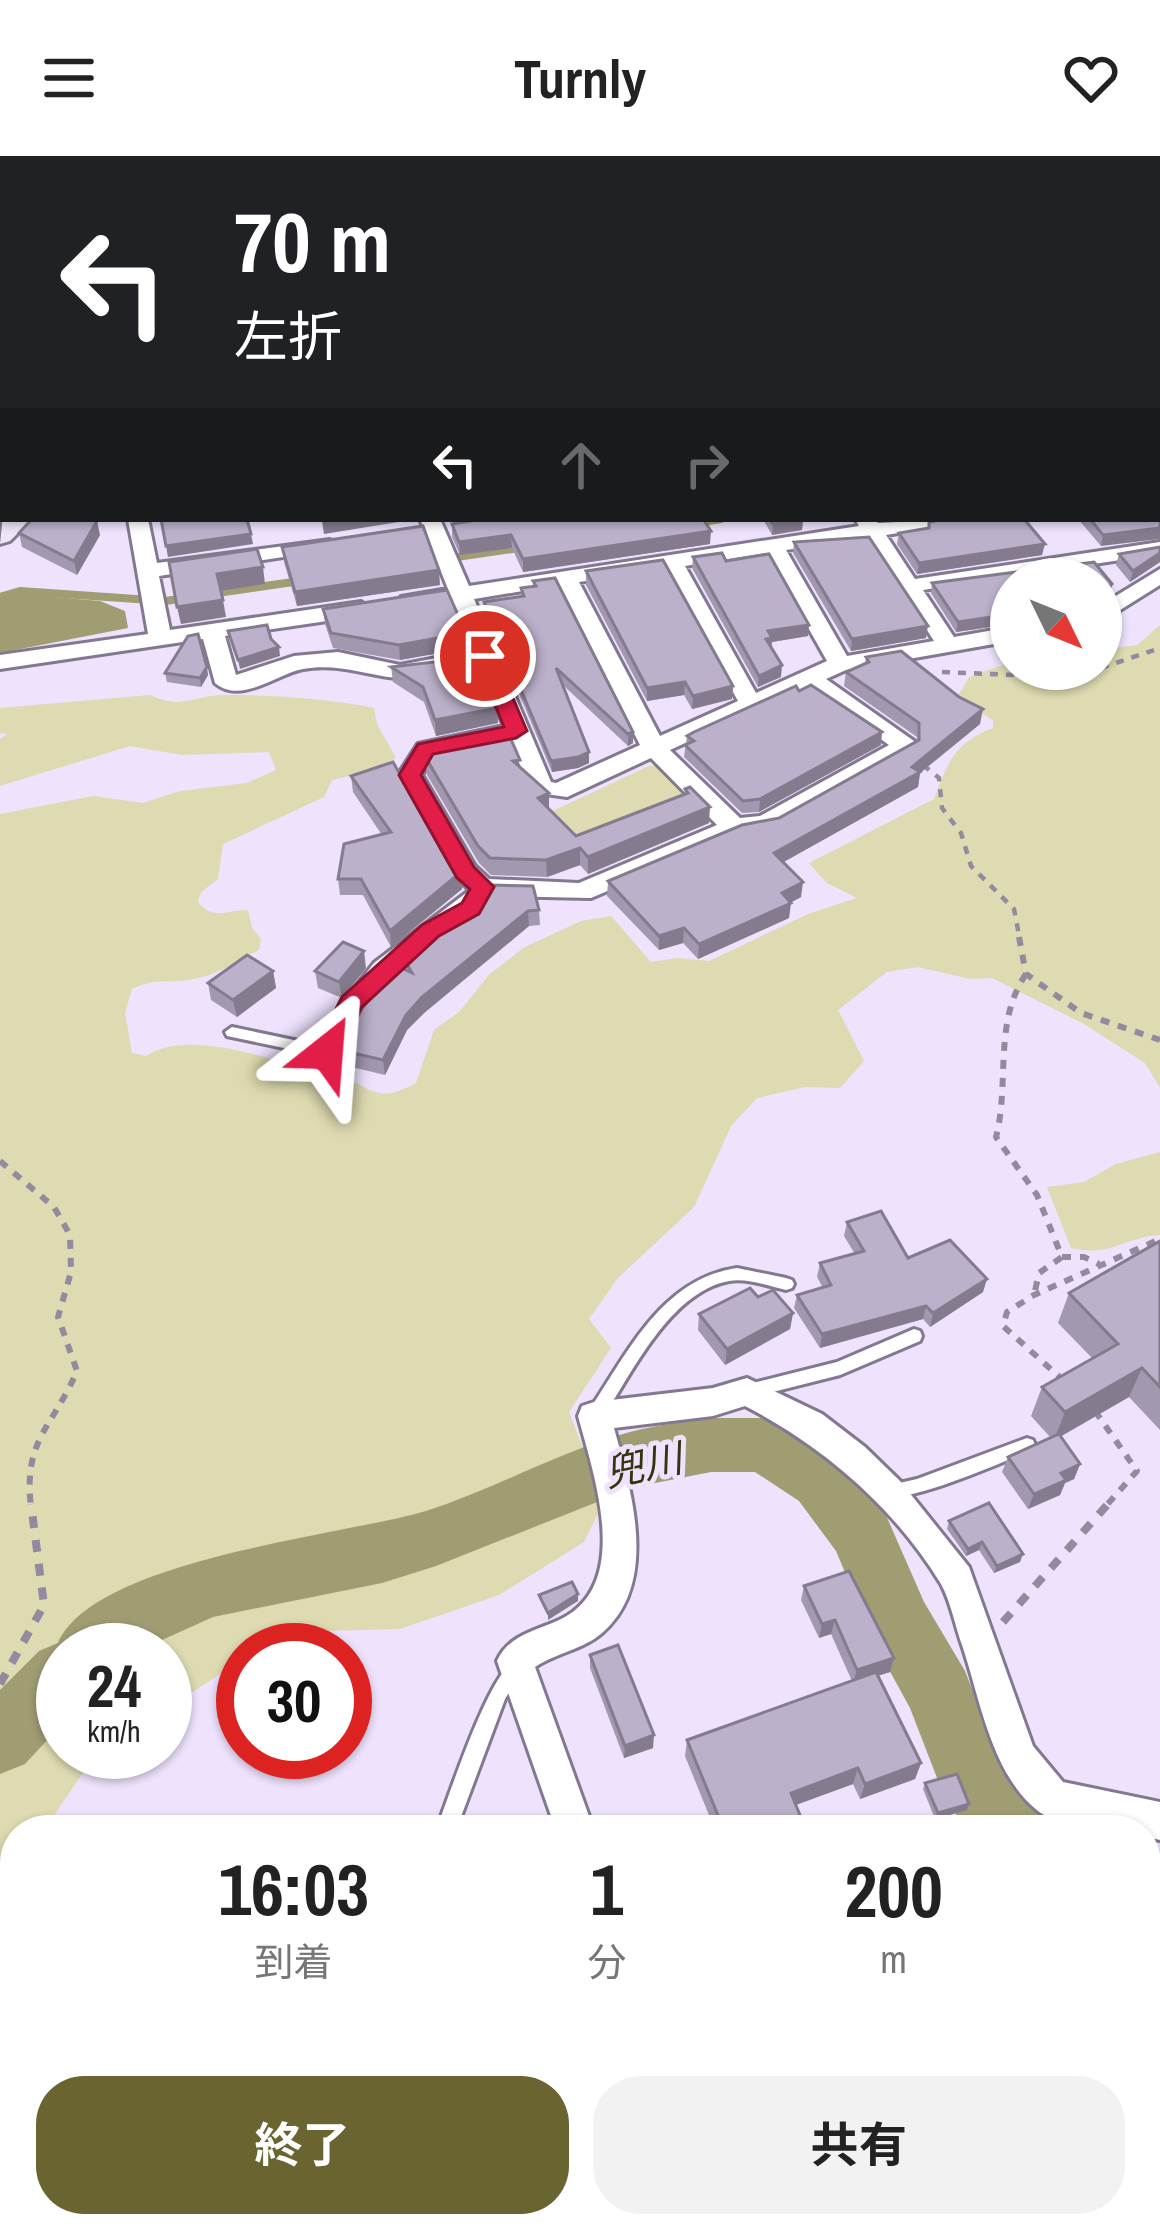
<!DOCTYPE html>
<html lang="ja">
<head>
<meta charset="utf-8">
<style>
  body { margin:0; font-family:"Archivo Narrow","Noto Sans JP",sans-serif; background:#f2f2f2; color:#222; height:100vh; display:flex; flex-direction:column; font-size:45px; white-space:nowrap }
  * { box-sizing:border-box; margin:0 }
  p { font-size:39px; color:#767676 }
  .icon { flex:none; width:66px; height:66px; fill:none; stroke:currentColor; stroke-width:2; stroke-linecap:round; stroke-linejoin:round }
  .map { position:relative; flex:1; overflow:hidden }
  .sheet { position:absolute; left:0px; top:1659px; width:1161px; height:423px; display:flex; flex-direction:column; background:#fff; border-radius:48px 48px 0 0; box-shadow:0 3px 9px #0004 }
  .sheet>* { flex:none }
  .banner { position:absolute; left:0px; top:0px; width:1161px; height:366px; box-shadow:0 3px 9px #0004; background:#202124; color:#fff; overflow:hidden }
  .needle { width:78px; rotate:133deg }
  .buttons { position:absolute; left:990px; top:402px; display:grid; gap:24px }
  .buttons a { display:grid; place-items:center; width:132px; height:132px; border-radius:50%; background:#fff; box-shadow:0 3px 9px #0004; font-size:60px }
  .speed { position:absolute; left:36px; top:1467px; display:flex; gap:24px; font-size:60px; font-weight:700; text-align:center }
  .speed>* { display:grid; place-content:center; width:156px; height:156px; border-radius:50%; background:#fff; box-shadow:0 3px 9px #0004; line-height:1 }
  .speed small { font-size:30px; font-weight:400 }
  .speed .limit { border:18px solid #d22; background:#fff; color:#111 }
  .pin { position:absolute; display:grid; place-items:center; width:102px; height:102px; color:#fff; margin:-51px; border:6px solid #fff; border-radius:50%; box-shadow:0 3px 12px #0007 }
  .me { position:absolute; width:132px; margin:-66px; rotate:28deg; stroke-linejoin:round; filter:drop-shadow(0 0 9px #0008) }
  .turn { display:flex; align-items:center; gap:42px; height:252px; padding:0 36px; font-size:54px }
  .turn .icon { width:156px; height:156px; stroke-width:2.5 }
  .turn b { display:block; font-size:84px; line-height:102px }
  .lanes { display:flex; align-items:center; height:114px; padding:0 36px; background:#0003; justify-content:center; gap:60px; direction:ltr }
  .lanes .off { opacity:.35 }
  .eta { display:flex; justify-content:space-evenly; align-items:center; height:204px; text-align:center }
  .eta b { font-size:72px; font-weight:700; line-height:84px }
  .button { display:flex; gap:24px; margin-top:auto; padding:24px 36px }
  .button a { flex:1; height:138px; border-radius:48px; background:#6a6431; color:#fff; font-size:48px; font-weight:700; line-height:138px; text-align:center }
  .button a+a { background:#f2f2f2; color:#222 }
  header { display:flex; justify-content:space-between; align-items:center; height:156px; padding:0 36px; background:#fff; font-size:54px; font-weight:700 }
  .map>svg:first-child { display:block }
  .green { fill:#dedab1 }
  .water { fill:#a09d73 }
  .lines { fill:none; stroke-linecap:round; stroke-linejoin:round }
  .stream { stroke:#a09d73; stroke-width:8 }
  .river { fill:#a09d73; fill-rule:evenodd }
  .lane-casing { stroke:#837890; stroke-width:6 }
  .street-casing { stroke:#837890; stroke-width:6 }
  .secondary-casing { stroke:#837890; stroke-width:6 }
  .path-far3 { stroke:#938a9d; stroke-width:3; stroke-dasharray:6 6; stroke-linecap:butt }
  .path-far2 { stroke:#938a9d; stroke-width:4.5; stroke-dasharray:8 8; stroke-linecap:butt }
  .path-far1 { stroke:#938a9d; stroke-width:6; stroke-dasharray:9 9; stroke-linecap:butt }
  .path { stroke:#938a9d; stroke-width:8; stroke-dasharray:12 12; stroke-linecap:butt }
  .lane { fill:#fff; fill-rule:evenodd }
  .street { fill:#fff; fill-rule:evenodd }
  .secondary { fill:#eee6f8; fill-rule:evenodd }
  .wall { fill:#a298af }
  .shaded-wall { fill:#847c8e }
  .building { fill:#bcb1cb; stroke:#847c8e; stroke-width:3 }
  .route { fill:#e11d48; stroke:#92132f; stroke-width:3 }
  .labels { text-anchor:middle; stroke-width:10; stroke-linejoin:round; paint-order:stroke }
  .water-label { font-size:39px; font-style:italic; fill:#37330f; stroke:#eee2fd }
</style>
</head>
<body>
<header><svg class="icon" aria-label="menu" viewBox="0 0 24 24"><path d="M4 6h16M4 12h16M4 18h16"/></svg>Turnly<svg class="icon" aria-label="heart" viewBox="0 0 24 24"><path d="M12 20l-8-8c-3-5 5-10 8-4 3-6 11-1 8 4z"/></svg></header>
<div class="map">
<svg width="1160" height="2080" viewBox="0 0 1160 2080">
  <rect width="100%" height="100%" fill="#eee2fd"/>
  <g class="green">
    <path d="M1160,469V932L1145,907L1084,868L992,822L970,823L918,811L887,816L838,854L864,905L840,932L805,931L757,942L731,970L694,1051L618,1122L589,1163L611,1192L569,1256L604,1345L584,1386L499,1439L400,1473L284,1476L257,1494H243V1503L165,1554V1494H63V1596H107L87,1611L44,1674H15V1719L0,1749V658L93,640L143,647L180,635L247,627L276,614L269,596L182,599L130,590L0,630V583L8,578L0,577V552L150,539C182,554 191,540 223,539C272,539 327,542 374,552L377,568L396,602L377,613L332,624L324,641L223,688L218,723L201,736L198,746C214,765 226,754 248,754L252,772L261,783L259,794C236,806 214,821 188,824C165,827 154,822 132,833L125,857L132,897L146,900C196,867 300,916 357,927C380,942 392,940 416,927L434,874L459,856L489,819L523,792L581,765L611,760L651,806L677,802L709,805L808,758L857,742L827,727L809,707L934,643C948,607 954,587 993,572V564L957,542L969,521L1011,506V513H1101V494L1137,489Z"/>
    <path d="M649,610H661L690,639L574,691L542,660Z"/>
    <path d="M1160,996V1079C1121,1082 1112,1101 1071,1092L1047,1031L1084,1026L1116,1008Z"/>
  </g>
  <path class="water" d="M20,438L100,445L125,455L128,472L0,497V444Z"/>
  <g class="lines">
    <g class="stream">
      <path d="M696,367L721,363"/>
      <path d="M423,406L519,392"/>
      <path d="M210,438L300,425"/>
      <path d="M0,441L20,435L165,445L187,442"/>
    </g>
    <g class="river">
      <path d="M3,55V75L0,76V56Z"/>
      <path d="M711,1262H765L787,1270L845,1305L885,1357L924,1446L965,1515L996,1593L1035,1648L1046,1674H966L944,1640L910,1552L875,1488L836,1395L799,1345L755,1316H711L635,1331L436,1410L382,1427L213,1461L140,1494H63V1567L25,1608L0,1618V1534L39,1495L58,1487C95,1403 341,1380 426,1355C495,1333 560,1295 630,1276C656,1269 684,1266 711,1262Z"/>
      <path d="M1146,1747L1160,1753V1831L1146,1825Z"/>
    </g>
    <g class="lane-casing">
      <g id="lane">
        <rect x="0" y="69" width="3" height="6"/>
        <path d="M0,278L3,279V285L0,284Z"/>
        <path d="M232,871L327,891L334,896L327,901L227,880L225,876Z"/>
        <path d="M737,1112L786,1122L792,1124L794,1128L792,1132L786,1134C768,1130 748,1122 729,1125C670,1136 632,1217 602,1263L596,1265L590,1263L588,1258L590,1253C628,1196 662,1123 737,1112Z"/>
        <path d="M914,1173L920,1175L922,1180L920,1185L840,1219L749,1242L743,1240L741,1235L743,1230L749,1228L837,1206Z"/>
        <path d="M1027,1282L1033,1284L1035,1289L1033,1294C999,1307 914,1346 882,1341L880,1336L882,1331L917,1323Z"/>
        <path d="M514,1505L520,1508L523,1514L505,1543L456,1674H436C450,1638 487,1522 514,1505Z"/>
      </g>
    </g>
    <g class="street-casing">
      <g id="street">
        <path d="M371,0H388L369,3Z"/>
        <path d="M128,363H148L157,407L330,384V394L322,395L159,420L170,474L361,446L372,453L361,460L225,480L236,519L294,500L338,496L400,509L473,495L453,446L409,453L398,446L401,441L448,433L420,363H440L469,430L859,370L855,363H875L878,367L958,363L948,369L886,379L915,423L1160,386V398L923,434L954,481L1011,471V485L846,514L826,523L914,585V595L775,673L739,679L591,742L489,740C476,770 435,783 410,804C378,833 358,867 337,903L327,906L313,896L338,853L374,807L470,734L456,722L398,619L418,588L504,570L479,508C453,513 421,525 396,522C363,518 336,507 303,513C276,518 241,549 215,527L203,483L0,513V499L148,478ZM867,382L934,485L847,500L786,394ZM766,397L827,505L756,537L685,410ZM665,413L738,545L660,580L579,426ZM559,429L640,589L556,627L551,626L474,443ZM808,531L889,589L760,660L740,662L670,594ZM509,584L532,636L567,641L651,602L717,669L579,727L489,723L475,710L422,619L434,599Z"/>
        <path d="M1160,413V429L1101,466V449Z"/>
        <path d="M747,1222L822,1258L865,1291L900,1325L969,1411L1033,1590L1063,1626L1160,1646V1684L1146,1681V1674C1119,1674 1059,1672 1038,1655C991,1618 980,1542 962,1489C955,1470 951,1446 941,1428C894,1351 824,1291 745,1250L713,1260L614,1272C631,1334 660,1427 602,1477C584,1493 556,1497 535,1511L594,1674H556L497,1505C508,1480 534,1475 557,1465C634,1432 594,1320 578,1260L582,1250L594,1246L713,1232Z"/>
        <path d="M703,2067H747L752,2080H708Z"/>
      </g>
    </g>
    <g class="secondary-casing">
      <path id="secondary" d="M3,360V363H32L10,385L0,388Z"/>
    </g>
    <g class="path-far3">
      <path d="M303,0L307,3"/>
      <path d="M474,0L483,3"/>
    </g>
    <g class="path-far2">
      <path d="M1101,512L1160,492"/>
      <path d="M942,516L1060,521L1099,513"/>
      <path d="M923,609L939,622L942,652L961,677L971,710L1014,753L1020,784"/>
    </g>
    <g class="path-far1">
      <path d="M1019,781L1026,818L1081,857L1160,884"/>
      <path d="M1026,818C993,866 1010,927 996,981L1037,1039L1062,1101L1039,1117L1034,1139"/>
      <path d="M0,1005L54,1051L70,1079L71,1116L58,1161L77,1215C52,1273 23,1283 31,1351"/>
      <path d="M1062,1101H1084L1099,1108"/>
      <path d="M1064,1225L1003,1170L1007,1156L1034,1139L1160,1083"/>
      <path d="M1095,1255L1137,1315L1105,1351"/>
    </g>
    <g class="path">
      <path d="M1003,1466L1108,1348"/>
      <path d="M0,1528L44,1449L31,1348"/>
      <path d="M36,2080L47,2067"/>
    </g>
    <use href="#lane" class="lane"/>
    <use href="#street" class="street"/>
    <use href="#secondary" class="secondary"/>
  </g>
  <g class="wall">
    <path d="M763,363H803L802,374L772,379Z"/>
    <path d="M1078,363H1158L1101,390Z"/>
    <path d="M929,366L1042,399L917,418L897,388L899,377L928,372Z"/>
    <path d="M452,368L710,388L523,416L512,392L460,399L452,381Z"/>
    <path d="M19,377L100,379L77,419L22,391Z"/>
    <path d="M794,386L926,482L851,495L793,397Z"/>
    <path d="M282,391L440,429L297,450L284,406Z"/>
    <path d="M1160,391V406L1130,426L1116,409L1119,398Z"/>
    <path d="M693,401L726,405L808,480L772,486L771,492L781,521L758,531L692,412Z"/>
    <path d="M1094,406L1112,428L1110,438L1101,446V423H1011V468L956,476L931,437L932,427Z"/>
    <path d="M586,415L733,530L732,543L692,553L684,539L647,545L586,429Z"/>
    <path d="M533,425L633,576V587L628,590L563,529L589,607L578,612L552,616L485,457L484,446L521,440V432L533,430Z"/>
    <path d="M323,453L467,492L400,504L333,492L325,468Z"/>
    <path d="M866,501L980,568L920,617L918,631L783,706L801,741L790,747L789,762L698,803L683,787L659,794L607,740L608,725L779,662L916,586L917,581L844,530L846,516L865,508Z"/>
    <path d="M391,511L468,536L497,552L498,567L436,580L424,546L393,526Z"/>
    <path d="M165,517L208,519L201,531L167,526Z"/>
    <path d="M799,535L881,589L759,656L742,657L684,601L687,580Z"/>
    <path d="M426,602L520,611L549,637V653L576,680L684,638L685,633L709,667L588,718L580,709L547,721L491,719L479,707L427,619Z"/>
    <path d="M351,620L461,716L462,733L391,791L363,739H340L338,723L382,679L353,636Z"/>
    <path d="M491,729L539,754L540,769L529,770L424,857L407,874L385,919L343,909L340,894L405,814L404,803Z"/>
    <path d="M366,812L342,842L318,832L315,815Z"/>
    <path d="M273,815L276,832L237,861L211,844L208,827Z"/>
    <path d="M847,1066L908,1102L983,1136L930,1171L923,1163L820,1192L794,1152L797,1139L823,1132L817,1121L820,1107L855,1098L844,1080Z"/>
    <path d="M1160,1085V1274L1129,1241L1060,1281L1080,1308L1074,1323L1065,1327L1060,1339L1028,1353L1002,1316L1008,1301L1051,1282L1031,1260L1042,1231L1092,1202L1058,1167L1069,1137Z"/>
    <path d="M758,1141L793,1157L790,1173L725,1209L698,1174L699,1158Z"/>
    <path d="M949,1365L1020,1406L994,1417L979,1394L966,1400L947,1373Z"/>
    <path d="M804,1430L890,1516L878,1520L921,1607L915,1623L860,1643L853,1628L796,1649L806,1674H715L685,1600L687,1584L852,1525L831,1478L819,1482L801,1444Z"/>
    <path d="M590,1499L653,1592L624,1602L590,1512Z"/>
    <path d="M925,1627L967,1654L935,1663L923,1633Z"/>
    <path d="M1160,1695V1726L1147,1717Z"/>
    <path d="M914,2067H1038L1019,2080H947L942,2072L931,2080H921Z"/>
  </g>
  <g class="shaded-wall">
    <path d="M336,363H417L324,378L322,365Z"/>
    <path d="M803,363L802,374L772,379L773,368Z"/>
    <path d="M97,365L100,379L77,419L74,405Z"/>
    <path d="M1160,372V383L1101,390L1103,379Z"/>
    <path d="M711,375L710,388L523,416V403Z"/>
    <path d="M251,378L253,388L168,401L166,390Z"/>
    <path d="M511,379L512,392L460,399L459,386Z"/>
    <path d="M1045,388L1042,399L917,418L919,407Z"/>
    <path d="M1160,397V406L1130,426L1133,415Z"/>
    <path d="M263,411L265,428L220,435L217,418Z"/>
    <path d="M439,414L440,429L297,450L295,436Z"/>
    <path d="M1112,428L1110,438L1101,446V439Z"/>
    <path d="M223,444L226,461L181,468L177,451Z"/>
    <path d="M1011,458V468L956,476L958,466Z"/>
    <path d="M809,469L808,480L772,486L771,493L766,483L768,475Z"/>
    <path d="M928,470L926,482L851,495L852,483Z"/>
    <path d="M466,477L467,492L400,504L399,489Z"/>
    <path d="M279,491L280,500L240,513L238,504Z"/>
    <path d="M782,509L781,521L758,531L759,520Z"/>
    <path d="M207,511L208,519L201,531L200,522Z"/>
    <path d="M685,526L684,539L647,545V532Z"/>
    <path d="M733,530L732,543L692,553L693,540Z"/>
    <path d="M497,552L498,567L436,580L435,564Z"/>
    <path d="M983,553L980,568L920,617L918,631L773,712L774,697L912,611Z"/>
    <path d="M633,576V587L628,590V578Z"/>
    <path d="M882,576L881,589L759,656L760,643Z"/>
    <path d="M589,596V607L578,612L552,616L551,605Z"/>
    <path d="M549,637V654L538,642Z"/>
    <path d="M710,651L709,667L588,718V701Z"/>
    <path d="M580,692V709L547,721L546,704Z"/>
    <path d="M461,716L462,733L391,791L390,775Z"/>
    <path d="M803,726L801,741L780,752L782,737Z"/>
    <path d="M791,747L789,762L698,803L699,788Z"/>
    <path d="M528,755L529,770L424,857L407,874L385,919L383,904L406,859L422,841Z"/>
    <path d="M684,772L683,787L659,794V780Z"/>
    <path d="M364,795L366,812L342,842L339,826Z"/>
    <path d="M273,815L276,832L237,861L233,844Z"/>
    <path d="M987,1123L983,1136L930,1171L933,1157Z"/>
    <path d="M926,1150L923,1163L820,1192L822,1178Z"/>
    <path d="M793,1157L790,1173L725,1209L727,1193Z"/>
    <path d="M1142,1212L1129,1241L1054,1284L1065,1256Z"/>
    <path d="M1080,1308L1074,1323L1065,1327L1060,1339L1028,1353L1034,1338L1061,1317Z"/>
    <path d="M982,1386L979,1394L966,1400L968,1393Z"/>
    <path d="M1023,1398L1020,1406L994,1417L997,1410Z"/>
    <path d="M578,1438V1445L548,1464V1457Z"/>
    <path d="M835,1464L831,1478L819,1482L822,1468Z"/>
    <path d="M894,1502L890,1516L853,1527L857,1514Z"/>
    <path d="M654,1579L653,1592L624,1602L625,1590Z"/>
    <path d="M921,1607L915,1623L860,1643L865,1628Z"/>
    <path d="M858,1612L853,1628L787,1652L791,1637Z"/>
    <path d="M969,1648L967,1654L935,1663L938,1657Z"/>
  </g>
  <g class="building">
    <path d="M3,87V111H0V88Z"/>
    <rect x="0" y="128" width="3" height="18"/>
    <path d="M3,158V196L0,199V162H3Z"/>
    <path d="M1158,293H1160L1158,320Z"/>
    <path d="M1158,326L1160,327V372L1103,379L1090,363H1158Z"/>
    <path d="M32,363H68L97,365L74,405L19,377Z"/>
    <path d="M161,363H247L251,378L166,390Z"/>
    <path d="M483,363H703L711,375L523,403L511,379L459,386L452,368Z"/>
    <path d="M770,363H803L773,368Z"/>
    <path d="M945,363H1024L1045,388L919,407L899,377L929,372V366Z"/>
    <path d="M423,370L439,414L295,436L282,391Z"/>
    <path d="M869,381L928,470L852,483L794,386Z"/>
    <path d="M1160,391V397L1133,415L1119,398Z"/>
    <path d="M257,393L263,411L217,418L223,444L177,451L169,406Z"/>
    <path d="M722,397L726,405L769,398L809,469L768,475L772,482L766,483L782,509L759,520L693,401Z"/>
    <path d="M663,404L733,530L693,540L685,526L647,532L586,415Z"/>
    <path d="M1094,406L1112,428L1101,439V423H1011V458L958,466L932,427Z"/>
    <path d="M555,422L633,576L628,578L556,512L589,596L578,601L551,605L484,446L524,440L521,432L536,430L533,425Z"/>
    <path d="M447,434L466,477L399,489L331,477L323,453Z"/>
    <path d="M267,469L271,483L279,491L238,504L228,475Z"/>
    <path d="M198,478L207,511L200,522L165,517L188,480Z"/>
    <path d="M901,495L959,541L983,553L912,611L920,616L774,697L803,726L782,737L791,747L699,788L684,772L659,780L608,725L742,669L779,662L919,584V567L846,516L869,506L866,501Z"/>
    <path d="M451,504L468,536L489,533L497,552L435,564L423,531L391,511Z"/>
    <path d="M811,529L882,576L760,643L743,645L685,589L694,585L687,580L694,576L796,530L799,535Z"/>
    <path d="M506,572L520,604L513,605L549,637L538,642L576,680L688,637L685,633L690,631L710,651L588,701L580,692L546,704L490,702L478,690L426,602L443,586Z"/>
    <path d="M393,606L447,702L461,716L390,775L361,723H338L344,688L391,676L351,620Z"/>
    <path d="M491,729L533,730L539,754L528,755L422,841L406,859L383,904L340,894L363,851L392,815L397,810L412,817L404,803Z"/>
    <path d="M343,786L364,795L339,826L315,815Z"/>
    <path d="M247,799L273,815L233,844L208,827Z"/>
    <path d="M881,1055L908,1102L950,1084L987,1123L933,1157L926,1150L822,1178L797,1139L831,1129L820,1107L864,1095L847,1066Z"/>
    <path d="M1160,1085V1231L1142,1212L1065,1256L1042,1231L1118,1188L1069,1137Z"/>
    <path d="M750,1132L758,1141L773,1134L793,1157L727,1193L699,1158Z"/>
    <path d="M1059,1278L1080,1308L1061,1317L1066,1324L1034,1338L1008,1301Z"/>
    <path d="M989,1347L1023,1398L997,1410L982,1386L968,1393L949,1365Z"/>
    <path d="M849,1415L894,1502L857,1514L835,1464L822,1468L804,1430Z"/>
    <path d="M572,1426L578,1438L548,1457L539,1439Z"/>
    <path d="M618,1489L654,1579L625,1590L590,1499Z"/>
    <path d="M876,1516L921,1607L865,1628L858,1612L791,1637L806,1674H724L687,1584Z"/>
    <path d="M957,1618L969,1648L938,1657L925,1627Z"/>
    <path d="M126,2067H170L178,2080H111Z"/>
    <path d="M928,2067H943L932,2075Z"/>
    <path d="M954,2067H1034L1016,2080H962Z"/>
  </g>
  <path class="route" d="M485,494L495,500L527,575L516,582L433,598L421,619L474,711L494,731L479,758L439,780L361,852L336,903H318L314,896L342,841L422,769L462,747L470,733L457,722L399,619L418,588L504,571L475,500Z"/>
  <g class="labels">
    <g class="water-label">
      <text transform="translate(643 1309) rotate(-12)" y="14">兜川</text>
    </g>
  </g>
</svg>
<div class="buttons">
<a><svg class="needle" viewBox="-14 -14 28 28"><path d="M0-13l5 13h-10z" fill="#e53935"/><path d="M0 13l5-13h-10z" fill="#767676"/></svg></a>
</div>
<div class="speed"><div>24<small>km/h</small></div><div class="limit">30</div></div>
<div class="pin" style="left:485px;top:500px;background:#d93025"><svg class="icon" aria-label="arrive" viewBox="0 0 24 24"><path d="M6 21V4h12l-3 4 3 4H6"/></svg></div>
<svg class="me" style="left:327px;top:896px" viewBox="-20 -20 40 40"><path d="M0-17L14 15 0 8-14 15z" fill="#e11d48" stroke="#fff" stroke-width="4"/></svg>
<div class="banner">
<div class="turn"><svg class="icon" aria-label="left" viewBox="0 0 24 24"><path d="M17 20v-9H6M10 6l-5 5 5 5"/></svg><div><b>70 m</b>左折</div></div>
<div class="lanes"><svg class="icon" aria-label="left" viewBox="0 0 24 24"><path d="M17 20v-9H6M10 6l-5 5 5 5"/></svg><svg class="icon off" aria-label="ahead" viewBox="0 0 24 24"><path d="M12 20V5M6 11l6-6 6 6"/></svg><svg class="icon off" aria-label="right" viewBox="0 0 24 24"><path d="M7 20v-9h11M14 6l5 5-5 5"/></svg></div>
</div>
<section class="sheet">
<div class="eta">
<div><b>16:03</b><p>到着</p></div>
<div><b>1</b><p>分</p></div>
<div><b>200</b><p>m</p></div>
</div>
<div class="button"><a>終了</a><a>共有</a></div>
</section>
</div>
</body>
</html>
